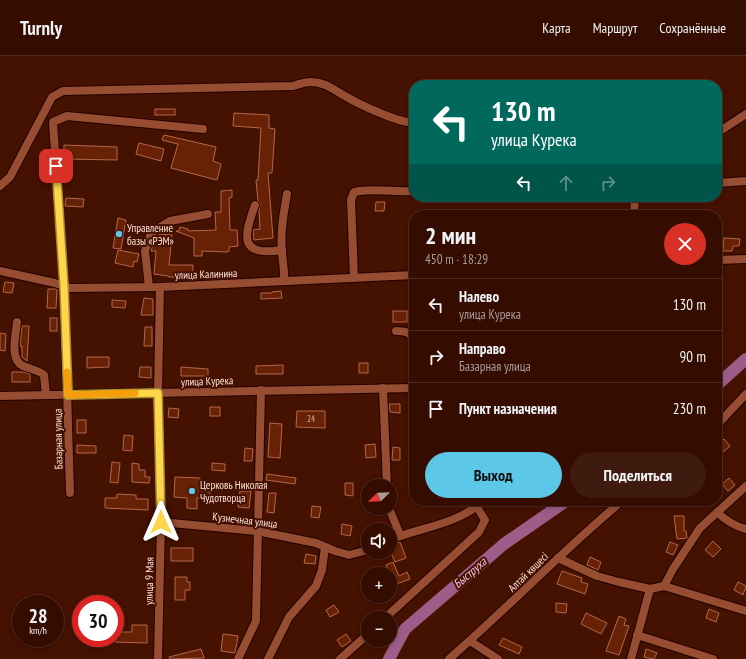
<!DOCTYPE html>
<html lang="ru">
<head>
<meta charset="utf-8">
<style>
  body { margin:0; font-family:"PT Sans Narrow",sans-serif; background:#3f1b0f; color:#f1f3f6; height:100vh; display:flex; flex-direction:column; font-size:15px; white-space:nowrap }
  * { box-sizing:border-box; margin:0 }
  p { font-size:13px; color:#a99c99 }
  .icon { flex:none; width:22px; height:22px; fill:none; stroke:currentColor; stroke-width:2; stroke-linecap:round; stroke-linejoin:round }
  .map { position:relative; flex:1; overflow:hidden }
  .panel { position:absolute; left:409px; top:154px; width:313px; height:296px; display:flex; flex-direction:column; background:#340d00; border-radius:16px; box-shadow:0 2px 6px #0003,0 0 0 1px #4e2d22 }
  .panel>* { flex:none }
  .banner { position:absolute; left:409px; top:24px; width:313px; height:122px; border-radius:16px; box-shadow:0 2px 6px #0003,0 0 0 1px #4e2d22; background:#00695c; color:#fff; overflow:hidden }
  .needle { width:26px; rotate:247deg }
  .controls { position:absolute; left:361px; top:423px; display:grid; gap:8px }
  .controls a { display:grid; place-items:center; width:36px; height:36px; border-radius:50%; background:#340d00; box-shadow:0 2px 6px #0003,0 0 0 1px #4e2d22; font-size:20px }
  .speed { position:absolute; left:12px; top:539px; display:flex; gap:8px; font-size:20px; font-weight:700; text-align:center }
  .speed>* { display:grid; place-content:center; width:52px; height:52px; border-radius:50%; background:#340d00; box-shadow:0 2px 6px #0003,0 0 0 1px #4e2d22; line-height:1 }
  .speed small { font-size:10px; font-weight:400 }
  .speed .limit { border:6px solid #d22; background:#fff; color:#111 }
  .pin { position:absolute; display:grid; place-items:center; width:34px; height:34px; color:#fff; margin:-17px; border-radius:8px; box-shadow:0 2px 6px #0006 }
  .me { position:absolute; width:44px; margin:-22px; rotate:0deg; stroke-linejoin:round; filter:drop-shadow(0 0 3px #0008) }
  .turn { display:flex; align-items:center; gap:14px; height:84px; padding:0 16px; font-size:18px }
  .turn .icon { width:52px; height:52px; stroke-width:2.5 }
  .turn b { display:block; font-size:28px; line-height:34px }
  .lanes { display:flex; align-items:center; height:38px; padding:0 16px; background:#0003; justify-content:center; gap:20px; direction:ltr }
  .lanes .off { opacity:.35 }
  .round { display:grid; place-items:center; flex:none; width:42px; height:42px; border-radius:21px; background:#3f1b0f }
  .summary { display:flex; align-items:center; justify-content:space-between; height:68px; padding:0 16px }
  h1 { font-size:24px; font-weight:800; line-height:30px }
  .primary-button { display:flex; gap:8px; margin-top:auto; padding:8px 16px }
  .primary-button a { flex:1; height:46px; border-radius:24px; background:#5cc7e7; color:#111; font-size:16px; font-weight:800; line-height:46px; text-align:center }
  .primary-button a+a { background:#3f1b0f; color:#f1f3f6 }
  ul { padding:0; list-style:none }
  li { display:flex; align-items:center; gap:12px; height:52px; padding:0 16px; border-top:1px solid #4e2d22 }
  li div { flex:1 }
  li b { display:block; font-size:15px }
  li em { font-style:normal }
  header { display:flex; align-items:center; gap:24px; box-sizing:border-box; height:56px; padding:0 20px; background:#340d00; border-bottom:1px solid #4e2d22 }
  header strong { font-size:19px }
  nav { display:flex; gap:22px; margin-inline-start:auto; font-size:14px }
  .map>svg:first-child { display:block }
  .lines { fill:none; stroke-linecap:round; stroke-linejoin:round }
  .river { stroke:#9e5c89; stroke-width:12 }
  .building { fill:#672205; stroke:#b3674c }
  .minor-casing { stroke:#230200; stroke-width:10 }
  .minor { stroke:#964d32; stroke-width:8 }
  .route-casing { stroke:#a68a30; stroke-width:10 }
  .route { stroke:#ffd54a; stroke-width:7 }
  .slow { stroke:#f59e0b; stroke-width:7 }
  .poi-dot { fill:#5cc7e7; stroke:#451100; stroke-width:1.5 }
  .labels { text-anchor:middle; stroke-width:4; stroke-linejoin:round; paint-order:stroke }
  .number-label { font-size:9px; fill:#d7b1a3 }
  .poi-label { font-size:11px; fill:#fce1d8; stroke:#451100; text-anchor:start }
  .street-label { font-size:11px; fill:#fce1d8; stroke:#451100 }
  .water-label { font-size:12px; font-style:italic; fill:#fac0e5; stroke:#451100 }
</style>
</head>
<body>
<header>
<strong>Turnly</strong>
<nav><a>Карта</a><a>Маршрут</a><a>Сохранённые</a></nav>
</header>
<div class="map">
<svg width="746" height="603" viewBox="0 0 746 603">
  <rect width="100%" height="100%" fill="#451100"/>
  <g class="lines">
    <g class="river">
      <path d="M717,329L746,303"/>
      <path d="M389,603L405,573L504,488L566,445"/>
    </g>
  </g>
  <g class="building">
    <rect x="155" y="53" width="20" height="6"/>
    <path d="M234,57L269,59V72L275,73L272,117H268L273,182L254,184L253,174L260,173L259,155L260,148L258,145L256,124H258L261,72L233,70Z"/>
    <path d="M164,79L216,91L213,105L221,108L217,124L171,112L178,88L162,84Z"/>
    <path d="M139,87L164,93L161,105L136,98Z"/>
    <path d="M64,89L117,91V104L64,103Z"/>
    <path d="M232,134V141L229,142L230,174H237L238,190L229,191V195L227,196L202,195V200H194V182L176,175H179L180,171L188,173V175L216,174L215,156H221V135Z"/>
    <path d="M66,142L84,143L83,151L65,150Z"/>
    <path d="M376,146H385L384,155H375Z"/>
    <path d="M118,162L126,164L121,193L113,192Z"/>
    <path d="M160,178L172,179L169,209H193V222L169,221L168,220L154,218L156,195H151L153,188H156L157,180Z"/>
    <path d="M724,182L740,183L739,190H733L732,195H723Z"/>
    <path d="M118,194L139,198L137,206L134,205L133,211L115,207Z"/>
    <path d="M5,226L14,227L12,237L3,236Z"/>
    <path d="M48,233H57L56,252H47Z"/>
    <path d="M281,235L282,242L261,243V237H272V236Z"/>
    <path d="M144,242L153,243V259H141Z"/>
    <path d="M112,244L126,245L125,252L112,251Z"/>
    <rect x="393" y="255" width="14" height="11"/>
    <rect x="50" y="262" width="7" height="13"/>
    <path d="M22,270H29L27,305L22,301V290H20Z"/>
    <path d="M145,271H152V290H144Z"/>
    <path d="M0,277L6,278L5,295L0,294Z"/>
    <path d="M87,301H109V311L87,312Z"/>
    <rect x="359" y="307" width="9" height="10"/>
    <path d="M283,309V318H256V310Z"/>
    <path d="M140,311H151V322L139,321Z"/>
    <path d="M181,311L208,313V320H181Z"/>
    <path d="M12,316H23L30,318V326H12Z"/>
    <path d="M389,348H400V357L390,356Z"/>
    <rect x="210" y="351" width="10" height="9"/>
    <path d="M169,352L179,353L178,362L168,361Z"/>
    <path d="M297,355H325V372L296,371Z"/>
    <rect x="77" y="364" width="9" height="13"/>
    <path d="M270,367L282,368L280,402L268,401Z"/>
    <path d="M124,379L133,380L132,395L123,394Z"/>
    <path d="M724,383L730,390L721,398L717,394V389Z"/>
    <path d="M375,388L376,401L366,402L365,389Z"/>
    <path d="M77,389L96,390V397H77Z"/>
    <path d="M393,391L400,392V404H392Z"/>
    <path d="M245,392L253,393L252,405H244Z"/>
    <path d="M112,406L120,407L118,427L110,426Z"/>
    <path d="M132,407L139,408V414H145V421H150L149,427L132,426Z"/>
    <path d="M212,407L225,408V415L212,414Z"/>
    <path d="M267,418L296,422L295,428L266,424Z"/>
    <path d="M175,421L200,422V428L210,429V442H197V453L187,452V442L174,441Z"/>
    <path d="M729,422L735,429L728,435L722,428Z"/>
    <path d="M345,427H353V440L345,439Z"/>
    <path d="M240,435H251L249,452L238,451Z"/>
    <path d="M269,437H276L274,457L267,456Z"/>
    <path d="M117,438L136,439V443H148V454L105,452V442H117Z"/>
    <path d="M312,450L321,451L319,462L311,461Z"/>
    <path d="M674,460H684V475H686L687,482L677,483Z"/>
    <path d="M342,468L352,470L350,480L341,478Z"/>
    <path d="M713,485L721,493L713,501L705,494Z"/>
    <path d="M400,486L406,502L395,506L390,495V489Z"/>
    <path d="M670,486L678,489L673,499L666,496Z"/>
    <rect x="171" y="492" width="22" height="13"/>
    <path d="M306,498L316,500L315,508L304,507Z"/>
    <path d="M590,501L601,506L598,514L587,509Z"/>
    <path d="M393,506L399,520L407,516L410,523L394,529L386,509Z"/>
    <path d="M562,515L582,522L581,526L588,528L585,538L557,528Z"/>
    <path d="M175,521H187V526H190V534H185V544H175Z"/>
    <path d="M738,526L746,530L743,539L734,534Z"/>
    <path d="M556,547L567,548L566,557L556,556Z"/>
    <path d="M334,549L339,556L330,561L326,554Z"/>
    <path d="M709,553L719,557L716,566L706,562Z"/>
    <path d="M586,557L607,567L601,578L581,568Z"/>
    <path d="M619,560L626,563L624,569L629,570L619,599L606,595Z"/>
    <path d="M132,569H147V587L115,586V576H132Z"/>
    <path d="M223,578L238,580L235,597L221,595Z"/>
    <path d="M346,578L351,585L342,591L337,584Z"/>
    <path d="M503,582L522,591L519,598L499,589Z"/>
    <path d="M201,593L204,602L170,603L169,601Z"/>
    <path d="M646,593L657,597L654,603L644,601Z"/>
  </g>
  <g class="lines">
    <g class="minor-casing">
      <g id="minor">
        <path d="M717,77L746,58"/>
        <path d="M717,127L746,125"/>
        <path d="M0,130L10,121L52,41L63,35L293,30C299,28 306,26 311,26C325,26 334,34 345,40C360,49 397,66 414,67"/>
        <path d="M255,149C244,180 238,201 282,194"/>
        <path d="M634,159L635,141"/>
        <path d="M717,204L746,203"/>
        <path d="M0,215L55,227L70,232L160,231L414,219"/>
        <path d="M354,222L351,144L354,136C369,132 396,136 414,135"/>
        <path d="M284,225C285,214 282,205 282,194C280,175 284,156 287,138"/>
        <path d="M149,231L145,195L151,177L170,165L208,158"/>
        <path d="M17,266C16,278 9,304 23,310C30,313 38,314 44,319L46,339"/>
        <path d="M396,275C404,275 412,276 414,285"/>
        <path d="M383,332L387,430"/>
        <path d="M0,340L414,332"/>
        <path d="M717,369L746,338"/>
        <path d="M70,437L64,230L53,66L67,60L203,73"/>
        <path d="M389,452L400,479"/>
        <path d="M717,456C726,465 734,470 746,473"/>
        <path d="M161,466L257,475L316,487L335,495L349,499L368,494"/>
        <path d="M390,484C421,471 457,469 483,445"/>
        <path d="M558,502L597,520L619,526L650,533L664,530L746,555"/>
        <path d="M664,530L673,513L700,472L746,430"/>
        <path d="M385,562L479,476L485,464L477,451"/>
        <path d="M637,579L713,603"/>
        <path d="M470,585L498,603"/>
        <path d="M158,603L161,466L158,337L160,231"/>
        <path d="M238,603L256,565L261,334"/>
        <path d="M268,603L289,561L316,530L322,514L325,491"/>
        <path d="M340,603L368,578"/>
        <path d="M449,603C508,552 562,495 622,445"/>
        <path d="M631,603L650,533"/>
      </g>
    </g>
    <use href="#minor" class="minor"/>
  </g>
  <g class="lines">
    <g class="route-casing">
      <path id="route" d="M56,110L64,230L68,339L158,337L161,466"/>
    </g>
    <use href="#route" class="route"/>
    <path class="slow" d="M67,316L68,339L135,337"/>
  </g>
  <g class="poi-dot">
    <circle cx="119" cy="178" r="4"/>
    <circle cx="192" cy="435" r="4"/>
  </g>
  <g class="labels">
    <g class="number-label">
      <text x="311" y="366">24</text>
    </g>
    <g class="poi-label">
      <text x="127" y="176">Управление<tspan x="127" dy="13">базы «РЭМ»</tspan></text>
      <text x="200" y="433">Церковь Николая<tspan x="200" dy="13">Чудотворца</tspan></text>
    </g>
    <g class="street-label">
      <text transform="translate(206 218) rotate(-2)" y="4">улица Калинина</text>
      <text transform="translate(207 325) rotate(-2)" y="4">улица Курека</text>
      <text transform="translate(58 383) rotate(-91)" y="4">Базарная улица</text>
      <text transform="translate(245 464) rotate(7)" y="4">Кузнечная улица</text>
      <text transform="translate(528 516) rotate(-44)" y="4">Алтай көшесі</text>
      <text transform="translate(149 525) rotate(-89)" y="4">улица 9 Мая</text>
    </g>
    <g class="water-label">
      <text transform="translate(470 517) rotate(-41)" y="4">Быструха</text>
    </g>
  </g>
</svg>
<div class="controls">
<a><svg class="needle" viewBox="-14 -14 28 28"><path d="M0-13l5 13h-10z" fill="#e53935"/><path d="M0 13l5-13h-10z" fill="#a99c99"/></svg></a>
<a><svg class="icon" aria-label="sound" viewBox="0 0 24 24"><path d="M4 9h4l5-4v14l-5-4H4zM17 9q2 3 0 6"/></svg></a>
<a>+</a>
<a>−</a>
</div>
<div class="speed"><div>28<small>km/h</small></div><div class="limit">30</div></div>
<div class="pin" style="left:56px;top:110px;background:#d93025"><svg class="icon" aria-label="arrive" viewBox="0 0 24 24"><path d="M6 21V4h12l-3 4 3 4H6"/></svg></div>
<svg class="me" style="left:161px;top:466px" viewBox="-20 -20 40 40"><path d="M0-17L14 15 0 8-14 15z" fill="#ffd54a" stroke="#fff" stroke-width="4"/></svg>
<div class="banner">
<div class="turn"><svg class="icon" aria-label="left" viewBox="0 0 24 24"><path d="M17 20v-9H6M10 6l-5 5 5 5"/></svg><div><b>130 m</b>улица Курека</div></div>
<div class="lanes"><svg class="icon" aria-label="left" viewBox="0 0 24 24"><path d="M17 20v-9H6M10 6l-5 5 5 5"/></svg><svg class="icon off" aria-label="ahead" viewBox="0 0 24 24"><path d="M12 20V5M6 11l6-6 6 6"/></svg><svg class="icon off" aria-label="right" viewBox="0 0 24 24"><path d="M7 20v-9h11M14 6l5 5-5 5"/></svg></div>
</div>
<section class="panel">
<div class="summary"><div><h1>2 мин</h1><p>450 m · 18:29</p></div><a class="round" style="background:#d93025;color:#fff"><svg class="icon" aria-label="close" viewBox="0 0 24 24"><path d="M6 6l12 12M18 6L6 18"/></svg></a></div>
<ul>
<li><svg class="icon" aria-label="left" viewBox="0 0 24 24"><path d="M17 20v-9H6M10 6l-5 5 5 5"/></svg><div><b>Налево</b><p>улица Курека</p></div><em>130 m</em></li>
<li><svg class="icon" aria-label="right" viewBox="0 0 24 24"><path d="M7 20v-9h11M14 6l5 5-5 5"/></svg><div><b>Направо</b><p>Базарная улица</p></div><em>90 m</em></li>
<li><svg class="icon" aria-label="arrive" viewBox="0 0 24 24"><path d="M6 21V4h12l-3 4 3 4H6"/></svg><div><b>Пункт назначения</b></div><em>230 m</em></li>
</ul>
<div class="primary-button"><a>Выход</a><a>Поделиться</a></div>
</section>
</div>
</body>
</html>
